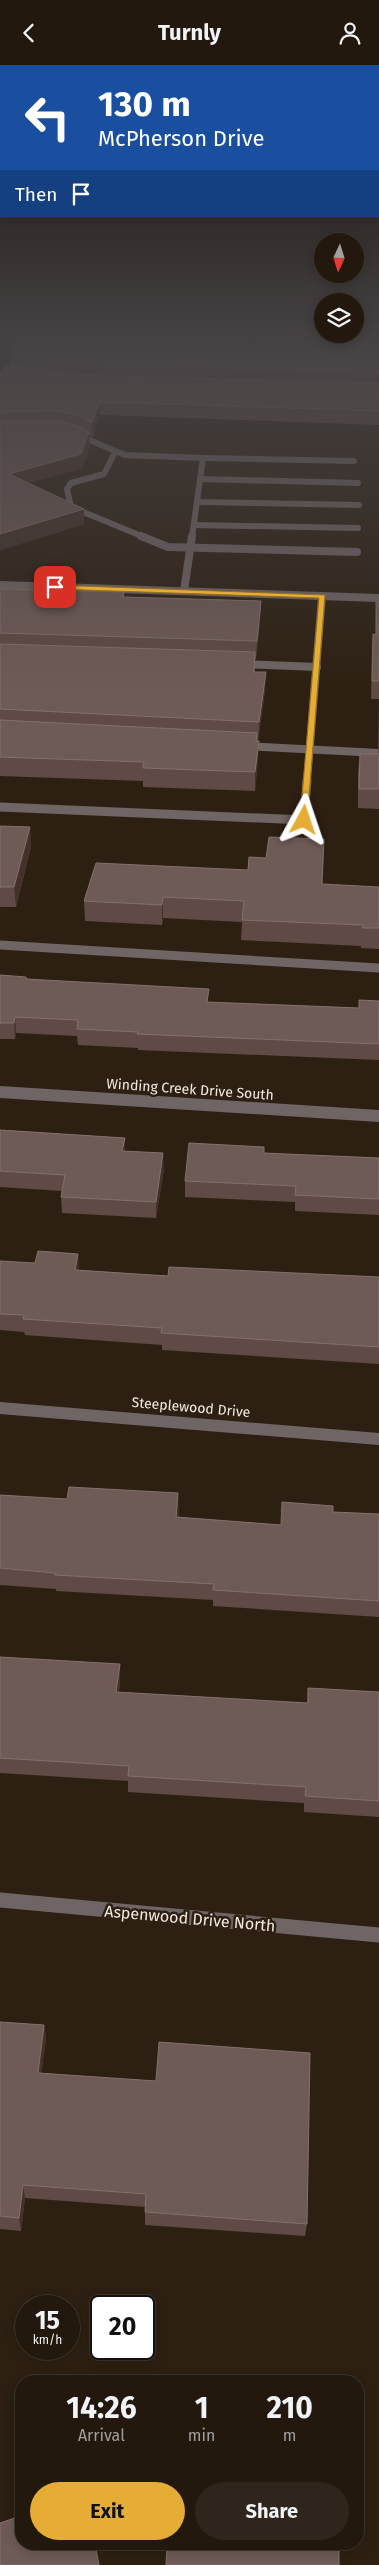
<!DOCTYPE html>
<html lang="en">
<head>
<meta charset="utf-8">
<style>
  body { margin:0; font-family:"Fira Sans",sans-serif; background:#2e251c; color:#f1f3f6; height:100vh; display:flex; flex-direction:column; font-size:19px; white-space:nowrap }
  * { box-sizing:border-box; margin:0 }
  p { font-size:16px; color:#a2a09e }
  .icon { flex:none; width:28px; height:28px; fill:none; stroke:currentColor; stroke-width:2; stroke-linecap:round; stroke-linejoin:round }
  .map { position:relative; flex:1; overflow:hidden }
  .drawer { position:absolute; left:15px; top:2310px; width:349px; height:175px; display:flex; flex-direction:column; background:#22180e; border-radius:20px; box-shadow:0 2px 12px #0003,0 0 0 1px #3f372e }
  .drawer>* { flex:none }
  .banner { position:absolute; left:0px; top:0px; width:380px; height:152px; box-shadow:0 2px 12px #0003,0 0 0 1px #3f372e; background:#1a4fa0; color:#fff; overflow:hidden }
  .needle { width:32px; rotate:184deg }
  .controls { position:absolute; left:314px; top:168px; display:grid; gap:10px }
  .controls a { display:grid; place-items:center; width:50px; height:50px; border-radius:50%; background:#22180e; box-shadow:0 2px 12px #0003,0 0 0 1px #3f372e; font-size:25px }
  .speed { position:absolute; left:15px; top:2230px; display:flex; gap:10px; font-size:25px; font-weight:700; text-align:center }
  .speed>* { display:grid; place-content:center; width:65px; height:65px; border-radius:50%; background:#22180e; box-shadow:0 2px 12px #0003,0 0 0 1px #3f372e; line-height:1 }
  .speed small { font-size:12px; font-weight:400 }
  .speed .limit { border:2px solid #111; border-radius:8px; background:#fff; color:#111 }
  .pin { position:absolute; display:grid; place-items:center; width:42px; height:42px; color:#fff; margin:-21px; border-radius:10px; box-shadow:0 2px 8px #0006 }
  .me { position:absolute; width:55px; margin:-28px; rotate:5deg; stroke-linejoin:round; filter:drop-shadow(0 0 4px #0008) }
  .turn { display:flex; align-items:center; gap:18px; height:105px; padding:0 15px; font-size:22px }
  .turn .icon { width:65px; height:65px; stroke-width:2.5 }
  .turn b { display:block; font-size:35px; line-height:42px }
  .then { display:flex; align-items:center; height:48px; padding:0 15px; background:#0003; gap:10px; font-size:19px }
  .eta { display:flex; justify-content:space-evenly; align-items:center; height:85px; text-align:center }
  .eta b { font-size:30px; font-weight:700; line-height:35px }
  .cta { display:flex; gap:10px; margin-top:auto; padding:10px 15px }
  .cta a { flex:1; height:58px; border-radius:30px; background:#e5ad35; color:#111; font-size:20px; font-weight:700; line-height:58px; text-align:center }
  .cta a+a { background:#2e251c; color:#f1f3f6 }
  header { display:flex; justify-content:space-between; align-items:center; height:65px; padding:0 15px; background:#22180e; font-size:22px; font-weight:700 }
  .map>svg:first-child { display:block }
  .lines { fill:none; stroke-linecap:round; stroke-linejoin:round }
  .lane-far2 { stroke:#706565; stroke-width:6 }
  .lane-far1 { stroke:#706565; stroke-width:8 }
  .lane { stroke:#706565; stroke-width:9 }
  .street-far2 { stroke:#706565; stroke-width:8 }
  .street-far1 { stroke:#706565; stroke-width:12 }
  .street { stroke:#706565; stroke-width:15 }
  .wall { fill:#5f4a46 }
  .shaded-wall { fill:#44322a }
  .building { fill:#6f5b56; stroke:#83716c }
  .route { fill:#e5ad35; stroke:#957022 }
  .labels { text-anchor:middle; stroke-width:5; stroke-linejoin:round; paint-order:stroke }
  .street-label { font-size:14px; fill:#f2e9e0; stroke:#2d2012 }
  .near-street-label { font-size:16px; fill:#f2e9e0; stroke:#2d2012 }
</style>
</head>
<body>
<header><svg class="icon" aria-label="back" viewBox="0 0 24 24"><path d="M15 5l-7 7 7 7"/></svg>Turnly<svg class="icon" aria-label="person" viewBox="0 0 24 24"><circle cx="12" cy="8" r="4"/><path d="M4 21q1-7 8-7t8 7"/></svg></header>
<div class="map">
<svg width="379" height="2500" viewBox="0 0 379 2500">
  <rect width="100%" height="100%" fill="#2d2012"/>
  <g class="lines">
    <g class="lane-far2">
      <path d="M75,369L125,390L203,393L192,472"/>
      <path d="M115,387L104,409L71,418L67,424L71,442L144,472"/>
      <path d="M203,393L354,396"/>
      <path d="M200,414L358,418"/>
      <path d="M197,437L359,440"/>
      <path d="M194,460L358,463"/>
    </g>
    <g class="lane-far1">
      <path d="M141,471L168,482L357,487"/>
      <path d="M184,526L192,471"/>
      <path d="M239,599L317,602"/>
      <path d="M242,681L379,688"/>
      <path d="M307,716L322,531"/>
    </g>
    <g class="lane">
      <path d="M0,742L304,755L307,715"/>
      <path d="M0,880L379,903"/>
    </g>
    <path class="street-far2" d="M0,520L379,533"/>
    <g class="street-far1">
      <path d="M0,1027L379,1051"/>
      <path d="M0,1343L379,1374"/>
    </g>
    <path class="street" d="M0,1835L379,1870"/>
  </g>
  <g class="wall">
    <path d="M379,278V360L100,350L93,372L89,370L90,381L82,403L28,418L84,459L0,485V307H1L10,300L9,290Z"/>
    <path d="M0,524L124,527V532L261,536L260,554L256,594H255V607L265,626L258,676V695L255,726L143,722V716L0,711Z"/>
    <path d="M376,537H379V744L358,743V708L360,689H378L379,634H371L372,587L373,569L375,570V555Z"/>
    <path d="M0,761L30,762L31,782L16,842H0Z"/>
    <path d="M322,819L379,822V884L361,883V881L241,875L242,857L163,853L162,860L85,856L84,836Z"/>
    <path d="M0,910L209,937L359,943V935L379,936V995L138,985V983L78,980L77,971L16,968L15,974H0Z"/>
    <path d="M0,1065L125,1073V1086L164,1104L156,1153L62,1148L61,1132L62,1126L0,1122Z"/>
    <path d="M264,1088L379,1093V1150L295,1146V1137L185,1132V1116Z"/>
    <path d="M0,1196L79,1205L168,1211L379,1212V1299L162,1285V1280L25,1270L24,1267L0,1265Z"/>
    <path d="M0,1430L179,1445L178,1452L281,1460L333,1447L379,1449V1552L213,1541V1535L56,1526V1524L0,1520Z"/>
    <path d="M0,1592L120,1615L119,1627L307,1638L308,1623L379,1627V1752L304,1747V1738L128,1727V1716L0,1708Z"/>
    <path d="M0,1957L44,1960L46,1974L41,2008L307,2159L305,2171L145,2160V2142L25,2133L21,2166L0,2164Z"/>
  </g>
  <g class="shaded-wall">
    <path d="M100,337V350L93,372L92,358Z"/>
    <path d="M89,367L90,381L82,403L9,424V409Z"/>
    <path d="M84,444V459L0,485V469Z"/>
    <path d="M261,536L260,554L256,594L257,576Z"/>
    <path d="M266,607L265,626L258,676L259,657Z"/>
    <path d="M259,676L258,695L255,726V707Z"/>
    <path d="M30,762L31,782L16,842L14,822Z"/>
    <path d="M163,832V853L162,860V840Z"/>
    <path d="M15,952L16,968L15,974L14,958Z"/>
    <path d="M125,1073V1090L122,1086Z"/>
    <path d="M163,1088L164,1104L156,1153V1137Z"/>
    <path d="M78,1189L79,1206L75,1205Z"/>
    <path d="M178,1428L179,1445L176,1468V1452Z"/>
    <path d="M120,1599V1615L117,1643L116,1627Z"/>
    <path d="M44,1960L46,1974L40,2022L38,2008Z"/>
    <path d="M23,2120L25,2133L21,2166L19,2153Z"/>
  </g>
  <g class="building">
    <path d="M15,278H379V308L78,300L9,290Z"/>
    <path d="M5,300L77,310L379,318V346L100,337L92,358L80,351L58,346L0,347V307H1Z"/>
    <path d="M0,356H57L77,361L89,367L81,389L9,409L84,444L0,469Z"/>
    <path d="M0,524L124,527L123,532L261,536L257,576L0,568Z"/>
    <path d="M376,537H379V616H372L373,569L377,570Z"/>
    <path d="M0,579L255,587L254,607H266L259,657L0,644Z"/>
    <path d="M0,655L257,668L256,676H259L255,707L143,703L144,697L0,692Z"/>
    <path d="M360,689H379V724H359Z"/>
    <path d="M0,761L30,762L14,822H0Z"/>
    <path d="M269,772L324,774L322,819L379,822V863H363V860L242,855L244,836L163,832L162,840L84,836L96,798L248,805L249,792L266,793Z"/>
    <path d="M0,910L26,912V914L209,924L207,937L359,943V935L379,936V979L137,969L138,967L77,964L78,955L15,952L14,958H0Z"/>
    <path d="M0,1065L125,1073L122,1086L163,1088L156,1137L61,1132L65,1110L0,1106Z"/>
    <path d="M189,1078L264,1082V1088L379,1093V1134L295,1130L296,1121L185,1116Z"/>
    <path d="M38,1186L78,1189L75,1205L168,1211L169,1202L379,1212V1282L161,1268L162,1263L23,1254L24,1250L0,1249V1196L35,1198Z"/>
    <path d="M69,1422L178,1428L176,1452L281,1460L282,1437L333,1441V1447L379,1449V1536L213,1525L214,1519L55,1510V1508L0,1503V1430L67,1434Z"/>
    <path d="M0,1592L120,1599L116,1627L308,1638V1623L379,1627V1736L305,1731L306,1722L128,1711L129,1701L0,1693Z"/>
    <path d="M0,1957L44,1960L38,2008L156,2016L159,1977L310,1988L307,2159L145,2147L146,2129L23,2120L19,2153L0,2151Z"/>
    <path d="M21,2451V2479H95L99,2500H0V2458Z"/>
    <path d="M167,2479H339V2500H166Z"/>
  </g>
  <linearGradient id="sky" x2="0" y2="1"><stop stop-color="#19120a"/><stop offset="0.44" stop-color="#464244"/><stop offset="1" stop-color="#464244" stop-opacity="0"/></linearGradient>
  <rect width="379" height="628" fill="url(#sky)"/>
  <path class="route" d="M53,520L325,530L307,757L300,755L319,533L55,524Z"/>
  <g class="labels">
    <g class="street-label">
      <text transform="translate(190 1024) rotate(4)" y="5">Winding Creek Drive South</text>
      <text transform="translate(191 1342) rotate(5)" y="5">Steeplewood Drive</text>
    </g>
    <g class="near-street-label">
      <text transform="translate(190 1853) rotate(5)" y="6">Aspenwood Drive North</text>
    </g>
  </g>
</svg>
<div class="controls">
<a><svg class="needle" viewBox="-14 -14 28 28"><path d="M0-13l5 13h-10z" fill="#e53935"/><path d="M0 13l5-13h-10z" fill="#a2a09e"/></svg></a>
<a><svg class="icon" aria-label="layers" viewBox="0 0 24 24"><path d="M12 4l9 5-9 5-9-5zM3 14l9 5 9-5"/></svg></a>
</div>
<div class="speed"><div>15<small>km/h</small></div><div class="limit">20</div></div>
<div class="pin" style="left:55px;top:522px;background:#d93025"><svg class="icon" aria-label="arrive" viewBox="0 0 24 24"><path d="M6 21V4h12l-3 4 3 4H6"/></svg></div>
<svg class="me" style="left:304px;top:755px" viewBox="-20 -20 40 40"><path d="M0-17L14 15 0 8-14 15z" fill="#e5ad35" stroke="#fff" stroke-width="4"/></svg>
<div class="banner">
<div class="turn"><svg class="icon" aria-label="left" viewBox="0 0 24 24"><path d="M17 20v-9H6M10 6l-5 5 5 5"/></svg><div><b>130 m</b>McPherson Drive</div></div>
<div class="then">Then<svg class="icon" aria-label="arrive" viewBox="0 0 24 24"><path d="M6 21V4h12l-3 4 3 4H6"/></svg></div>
</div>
<section class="drawer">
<div class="eta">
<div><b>14:26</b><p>Arrival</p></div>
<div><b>1</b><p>min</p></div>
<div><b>210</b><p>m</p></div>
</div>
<div class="cta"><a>Exit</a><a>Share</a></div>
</section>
</div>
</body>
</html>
